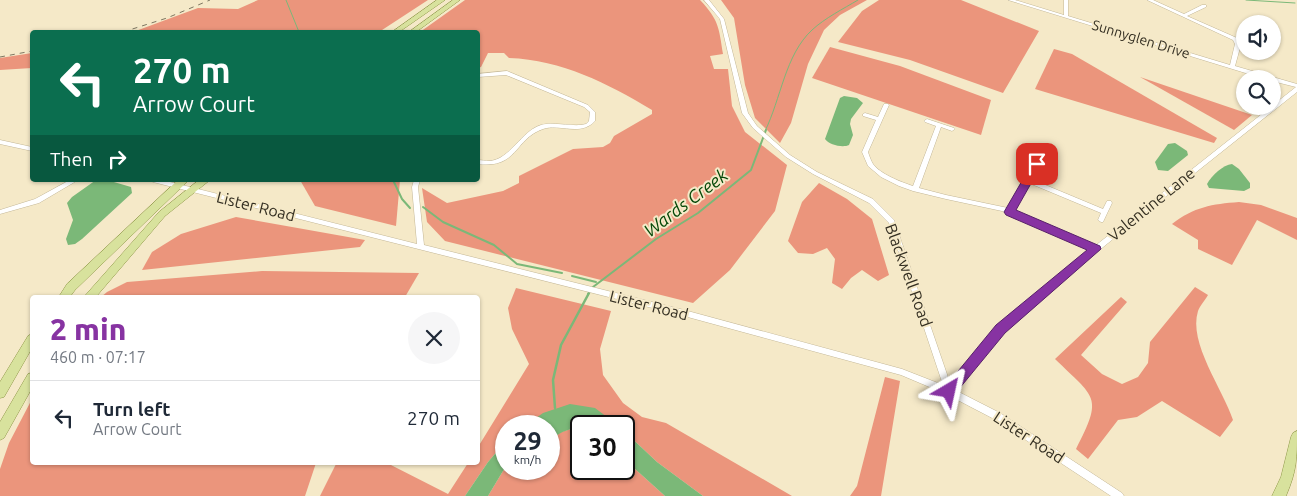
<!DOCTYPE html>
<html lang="en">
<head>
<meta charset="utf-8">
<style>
  body { margin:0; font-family:Ubuntu,sans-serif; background:#f6f6f7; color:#1f2937; height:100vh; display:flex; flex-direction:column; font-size:19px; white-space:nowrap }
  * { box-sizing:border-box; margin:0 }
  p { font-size:16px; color:#747a83 }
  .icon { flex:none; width:28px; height:28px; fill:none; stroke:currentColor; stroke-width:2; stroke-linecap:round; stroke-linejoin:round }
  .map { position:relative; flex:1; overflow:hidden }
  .panel { position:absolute; left:30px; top:295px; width:450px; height:170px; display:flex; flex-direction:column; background:#fff; border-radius:5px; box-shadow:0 1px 4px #0004 }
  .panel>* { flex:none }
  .guide { position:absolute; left:30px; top:30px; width:450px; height:152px; border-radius:5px; box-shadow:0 1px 4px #0004; background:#0b6e4f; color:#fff; overflow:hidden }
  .controls { position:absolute; left:1236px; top:15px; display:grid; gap:10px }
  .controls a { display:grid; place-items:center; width:45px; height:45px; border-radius:50%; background:#fff; box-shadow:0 1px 4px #0004; font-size:25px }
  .speed { position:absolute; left:495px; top:415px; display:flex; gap:10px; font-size:25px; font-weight:700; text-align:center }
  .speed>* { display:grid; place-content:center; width:65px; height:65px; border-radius:50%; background:#fff; box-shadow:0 1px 4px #0004; line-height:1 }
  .speed small { font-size:12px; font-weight:400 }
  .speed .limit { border:2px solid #111; border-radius:8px; background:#fff; color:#111 }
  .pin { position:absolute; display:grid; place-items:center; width:42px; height:42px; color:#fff; margin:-21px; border-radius:10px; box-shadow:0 2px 8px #0006 }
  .me { position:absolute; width:55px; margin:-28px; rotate:36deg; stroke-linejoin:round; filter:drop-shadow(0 0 4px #0008) }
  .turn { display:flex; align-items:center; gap:18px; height:105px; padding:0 20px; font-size:22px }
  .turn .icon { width:65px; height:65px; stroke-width:2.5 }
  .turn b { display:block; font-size:35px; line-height:42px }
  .then { display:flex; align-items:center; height:48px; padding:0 20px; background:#0003; gap:10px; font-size:19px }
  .round { display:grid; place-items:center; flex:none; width:52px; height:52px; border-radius:26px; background:#f6f6f7 }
  .headline { display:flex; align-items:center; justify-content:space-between; height:85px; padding:0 20px }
  h1 { font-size:30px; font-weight:800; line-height:38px; color:#8733a2 }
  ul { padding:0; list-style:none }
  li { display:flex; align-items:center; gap:15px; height:75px; padding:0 20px; border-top:1px solid #e0e1e3 }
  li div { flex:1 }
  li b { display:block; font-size:19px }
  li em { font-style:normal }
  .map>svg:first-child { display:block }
  .forest { fill:#eb957c }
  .water { fill:#7bb878 }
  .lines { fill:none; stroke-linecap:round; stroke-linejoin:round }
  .stream-far2 { stroke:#7bb878; stroke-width:1 }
  .stream-far1 { stroke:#7bb878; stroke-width:2 }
  .stream { stroke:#7bb878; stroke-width:2.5 }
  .minor-casing { stroke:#c3b797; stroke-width:1 }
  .primary-casing { stroke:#8e9747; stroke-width:1 }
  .minor { fill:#fff; fill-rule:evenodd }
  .primary { fill:#d8e29d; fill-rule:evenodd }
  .rail { stroke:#7d7661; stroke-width:1; stroke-dasharray:5 5; stroke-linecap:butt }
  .route { fill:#8733a2; stroke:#582169 }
  .labels { text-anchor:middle; stroke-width:4; stroke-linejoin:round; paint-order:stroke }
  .far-street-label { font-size:14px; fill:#342f22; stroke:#f5e9c8 }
  .street-label { font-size:16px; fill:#342f22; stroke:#f5e9c8 }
  .water-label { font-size:18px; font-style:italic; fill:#064909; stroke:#f5e9c8 }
</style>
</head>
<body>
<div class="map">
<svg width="1297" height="496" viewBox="0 0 1297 496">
  <rect width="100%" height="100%" fill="#f5e9c8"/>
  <g class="forest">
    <path d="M258,0H428L379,32H133L198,8L238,9Z"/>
    <path d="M465,0H700C719,20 719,28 723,54L710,56L714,69H728L732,106L745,132L787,165L775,211L730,270L693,303L445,241L427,222L422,188L447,203L503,191L519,183V176L573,149L603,147L610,143L614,136L652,114V110C607,83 562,60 509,58L504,53H488L481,67L478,68V32H420Z"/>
    <path d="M721,0H867L840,15L824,30L808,64L791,123L780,143L755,118L745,85L734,18Z"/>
    <path d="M879,0H961L1039,31L1003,93L910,60L838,42L862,11Z"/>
    <path d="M830,47L900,66L991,100L981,135L812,78Z"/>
    <path d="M1054,49L1072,54L1217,138L1214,143L1035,89Z"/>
    <path d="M32,53V68L0,70V58Z"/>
    <path d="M1140,77L1252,115L1234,130Z"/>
    <path d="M300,180H400L396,226L315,206Z"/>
    <path d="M819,183L847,199L872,219L889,275L878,281L862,270L851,278L842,289L832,283L835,259L827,248L813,254L798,253L788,241L802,202Z"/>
    <path d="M1239,202L1261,205L1297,218V240L1257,220L1232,265L1198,249V240L1172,224C1194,207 1212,204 1239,202Z"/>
    <path d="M236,217L365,240L360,247L142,270L152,252L181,234Z"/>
    <path d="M262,271L419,273L405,297H101L107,292L127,282Z"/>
    <path d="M1195,287L1208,295C1205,300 1200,306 1198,311C1188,343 1223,389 1233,420L1220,437L1162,401L1137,417L1118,420L1088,459L1076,449C1104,396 1095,398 1055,359L1121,297L1127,302L1081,355L1102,374L1122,384L1138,377L1148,363L1150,342Z"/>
    <path d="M516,288L611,311L600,349L603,375L623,403L642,417L666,423L792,496H703L657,462L624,431V426H619L616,423L535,418L525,426H506V441L488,462L465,496H320L337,462L387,463L448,494L468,463L478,462V447L529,364L512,329L508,308Z"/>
    <path d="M885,377L900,381L881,496H850L857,486Z"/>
    <path d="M32,399V462L316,463L305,496H0V469L9,443Z"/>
    <path d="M571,429H581V469H624V459L665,496H488L506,466V469H549V441L561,432Z"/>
  </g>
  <g class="water">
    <path d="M844,96L857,98L863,103L851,119L850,124L853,135L849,145C843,148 829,145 825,139L840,98Z"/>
    <path d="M1175,143L1187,151L1188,155L1168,171L1158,170L1155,162L1168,144Z"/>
    <path d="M1232,164L1239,169L1250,183V188L1244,191L1209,188L1207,184C1212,175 1223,165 1232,164Z"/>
    <path d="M96,180H107L131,187L132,193L82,239L75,244L68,245L66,239L73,220L67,203L72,197Z"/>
    <path d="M570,404L595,408L619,426H581V429C567,428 560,433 549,441V426H525L543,413Z"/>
    <path d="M624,431L657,462L703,496H665L624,459Z"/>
    <path d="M506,441V466L488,496H465L488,462Z"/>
  </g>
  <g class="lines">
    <g class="stream-far2">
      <path d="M286,0L299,32"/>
      <path d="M1246,0L1295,3"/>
      <path d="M765,131C781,99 785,55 812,30C825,18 843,9 858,0"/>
    </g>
    <g class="stream-far1">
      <path d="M393,180L402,199L410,208"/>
      <path d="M423,207L443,222L494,245L517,264L562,273"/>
      <path d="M572,276L596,282"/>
      <path d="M593,287L656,239L698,213L751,170L766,130"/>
      <path d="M588,294L590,291"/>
    </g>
    <path class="stream" d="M555,408L553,380L561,345L589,293"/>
    <g class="minor-casing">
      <g id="minor">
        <path d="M704,0H709L724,19L748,113L757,126L790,155L817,172L873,199L894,220L950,383C991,332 1039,290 1090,249L1002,211L946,199L913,191L899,186L881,177L868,166L862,152L876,120L863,116V114L865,113L878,117L884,104H888L889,105L868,152C869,155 871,161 873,164C880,174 901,182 913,186L936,126L925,122L924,121L927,119L954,128L955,129L952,131L941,127L919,188L946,195L1008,208L1035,163L1037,162L1040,164L1031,179L1103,209L1107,201H1111L1112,203L1103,222H1101L1098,220L1101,213L1029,183L1013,210L1034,220L1095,246L1296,87L1272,81V79H1265L1008,0H1015L1064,15V0H1068V16L1230,65L1235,44L1233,40L1147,0H1153L1184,14L1202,5H1206V7L1187,16L1237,38L1241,44L1235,66L1297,84V92L1180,185L1045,294L1006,330L988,350L955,390L1000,413L1122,493L1124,496H1111L994,419L946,394L901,375L684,316L153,182L150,180H162L417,244L412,187L414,180H420L418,187L424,245L684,310L902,369L943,385L889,223L869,203L813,174L786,157L753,128L742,113L720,19Z"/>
        <path d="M507,71L588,105L595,112V121C580,137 560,123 543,129C514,139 518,169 478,164V160C481,160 486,161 489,161C510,160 521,131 541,125C553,122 568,126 581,125L586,124L589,121L590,112L584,107L506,75L478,77V74Z"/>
        <path d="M0,140L32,147V151L0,144Z"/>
        <path d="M70,180H78L39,203L0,214V210L35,199Z"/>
      </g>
    </g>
    <g class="primary-casing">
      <g id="primary">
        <path d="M437,0H445L399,32H392Z"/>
        <path d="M453,0H460L416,32H409Z"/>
        <path d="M178,180H189L75,290L69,298H58L67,284Z"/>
        <path d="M199,180H210L165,216L95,298H83L159,212Z"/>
        <path d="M32,334V348L4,397L0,398V382L28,336Z"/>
        <path d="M32,373V388L4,438L0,440V422L28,374Z"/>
        <path d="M1297,431C1297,459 1297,470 1286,496H1272L1281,477L1291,437L1293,433Z"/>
      </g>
    </g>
    <use href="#minor" class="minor"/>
    <use href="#primary" class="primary"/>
    <g class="rail">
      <path d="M123,32L167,18L210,0"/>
      <path d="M0,57L32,51"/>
    </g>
  </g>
  <path class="route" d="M1037,161L1042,164L1016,210L1100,246L1101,249L1005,333L954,395H945L943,391L945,387L996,325L1087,250L1006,215L1004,212L1033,162Z"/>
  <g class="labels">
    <g class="far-street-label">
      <text transform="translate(1141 39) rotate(17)" y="5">Sunnyglen Drive</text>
    </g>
    <g class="street-label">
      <text transform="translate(1151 204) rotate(-39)" y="6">Valentine Lane</text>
      <text transform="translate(256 206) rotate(14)" y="6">Lister Road</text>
      <text transform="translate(909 275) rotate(70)" y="6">Blackwell Road</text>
      <text transform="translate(649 305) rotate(14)" y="6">Lister Road</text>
      <text transform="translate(1029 437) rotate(33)" y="6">Lister Road</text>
    </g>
    <g class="water-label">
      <text transform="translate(686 203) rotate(-37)" y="6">Wards Creek</text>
    </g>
  </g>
</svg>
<div class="controls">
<a><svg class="icon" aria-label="sound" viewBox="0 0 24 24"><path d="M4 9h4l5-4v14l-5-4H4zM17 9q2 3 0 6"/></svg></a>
<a><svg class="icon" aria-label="search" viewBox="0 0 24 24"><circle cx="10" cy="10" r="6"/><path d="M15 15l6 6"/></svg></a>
</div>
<div class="speed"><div>29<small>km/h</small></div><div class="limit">30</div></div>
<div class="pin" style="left:1037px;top:164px;background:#d93025"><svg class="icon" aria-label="arrive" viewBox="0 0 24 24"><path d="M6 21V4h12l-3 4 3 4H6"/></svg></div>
<svg class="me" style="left:949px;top:391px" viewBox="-20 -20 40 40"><path d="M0-17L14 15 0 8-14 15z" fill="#8733a2" stroke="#fff" stroke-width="4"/></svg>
<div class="guide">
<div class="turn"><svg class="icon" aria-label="left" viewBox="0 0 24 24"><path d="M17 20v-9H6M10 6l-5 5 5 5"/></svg><div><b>270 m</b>Arrow Court</div></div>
<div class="then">Then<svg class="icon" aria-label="right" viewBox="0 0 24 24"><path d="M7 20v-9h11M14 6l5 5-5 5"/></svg></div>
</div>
<section class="panel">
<div class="headline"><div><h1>2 min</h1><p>460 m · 07:17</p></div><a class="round"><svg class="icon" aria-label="close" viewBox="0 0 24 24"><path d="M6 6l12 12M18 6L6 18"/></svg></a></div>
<ul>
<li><svg class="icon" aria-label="left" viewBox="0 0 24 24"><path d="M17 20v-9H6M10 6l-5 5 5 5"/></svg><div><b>Turn left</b><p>Arrow Court</p></div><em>270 m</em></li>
</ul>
</section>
</div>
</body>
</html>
